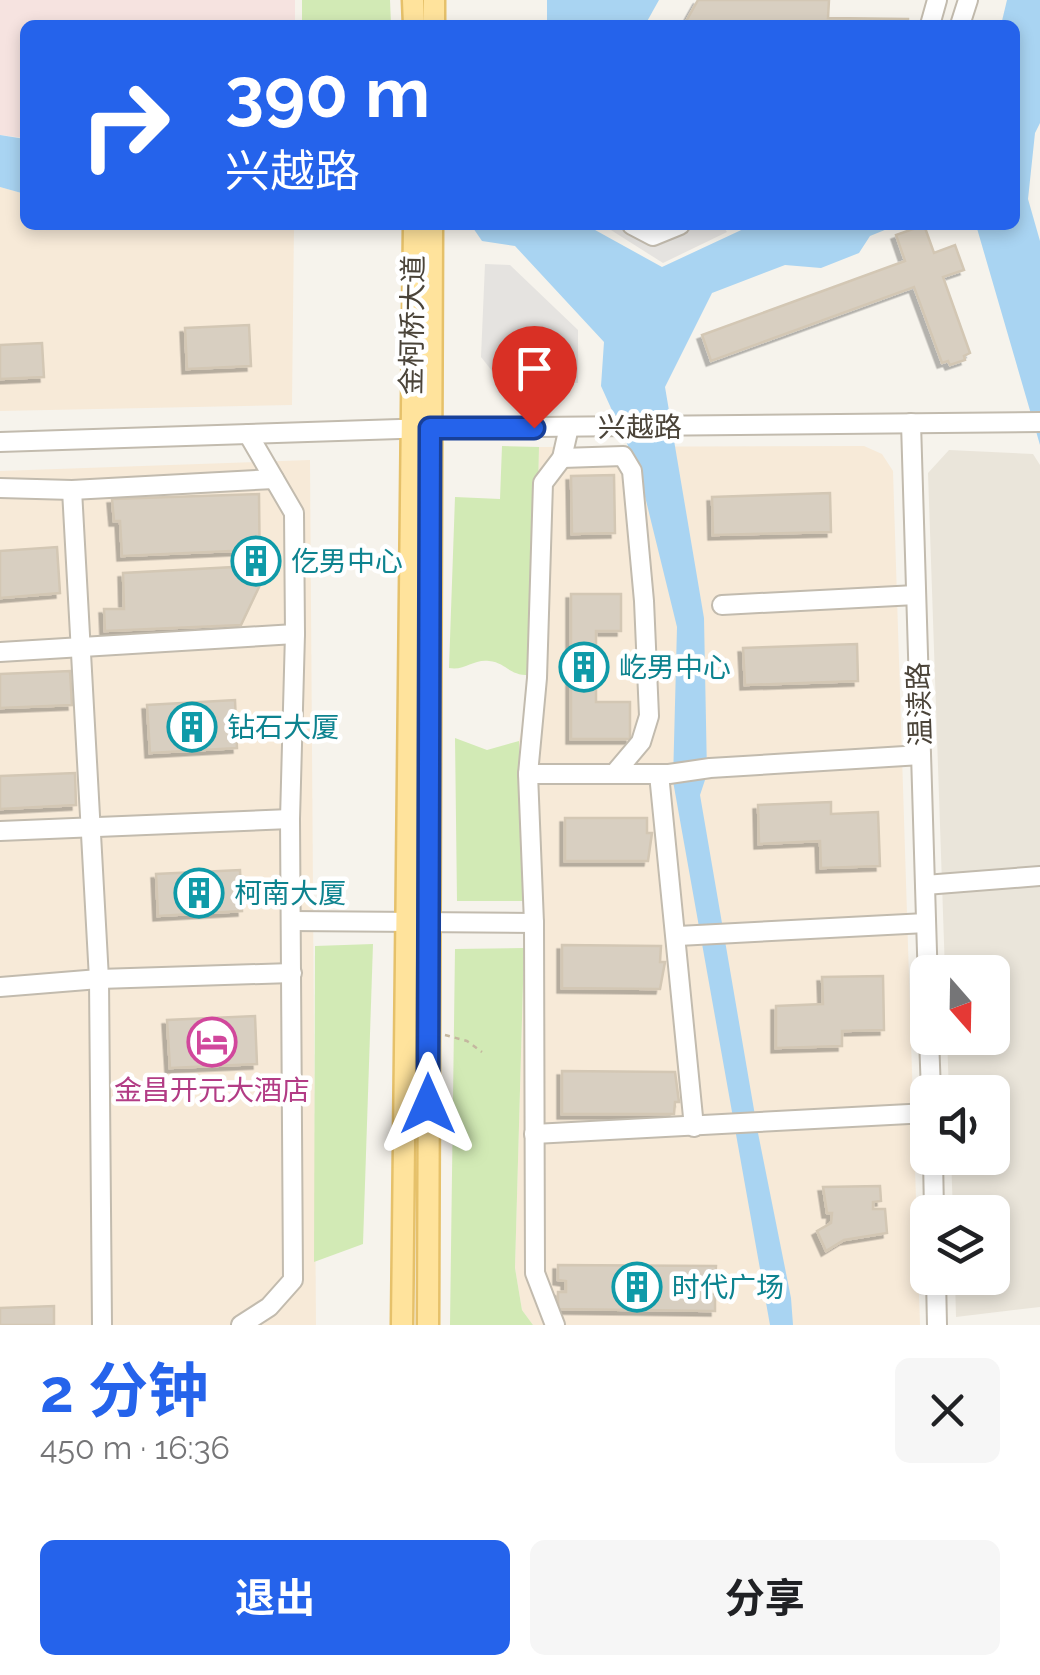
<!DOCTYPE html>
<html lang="zh">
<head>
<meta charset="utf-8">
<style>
  body { margin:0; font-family:Raleway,"Noto Sans SC",sans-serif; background:#f6f6f6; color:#202124; height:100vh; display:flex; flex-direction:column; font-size:38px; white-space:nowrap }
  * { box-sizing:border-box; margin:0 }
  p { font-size:32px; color:#757577 }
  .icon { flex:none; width:55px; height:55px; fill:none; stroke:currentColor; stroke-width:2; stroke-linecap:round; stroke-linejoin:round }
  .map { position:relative; height:1325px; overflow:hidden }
  .details { display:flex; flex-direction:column; background:#fff; flex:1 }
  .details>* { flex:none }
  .guide { position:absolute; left:20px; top:20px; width:1000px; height:210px; border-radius:15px; box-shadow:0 5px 15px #0003; background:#2563eb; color:#fff; overflow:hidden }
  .needle { width:65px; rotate:160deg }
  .fabs { position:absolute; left:910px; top:955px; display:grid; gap:20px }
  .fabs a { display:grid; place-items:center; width:100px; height:100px; border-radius:15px; background:#fff; box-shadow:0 5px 15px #0003; font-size:50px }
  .pin { position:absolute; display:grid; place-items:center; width:85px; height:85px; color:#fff; margin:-102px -42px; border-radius:50% 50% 50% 0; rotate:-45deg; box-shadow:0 0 10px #0007 }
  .pin .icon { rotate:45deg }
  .me { position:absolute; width:110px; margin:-55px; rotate:0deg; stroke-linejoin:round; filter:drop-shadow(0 0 8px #0008) }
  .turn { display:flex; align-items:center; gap:35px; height:210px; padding:0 40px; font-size:45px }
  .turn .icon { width:130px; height:130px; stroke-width:2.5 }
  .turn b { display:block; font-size:70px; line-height:85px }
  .round { display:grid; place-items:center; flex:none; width:105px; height:105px; border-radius:15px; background:#f6f6f6 }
  .overview { display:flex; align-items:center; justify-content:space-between; height:170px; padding:0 40px }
  h1 { font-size:60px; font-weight:700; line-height:75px; color:#2563eb }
  .button { display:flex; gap:20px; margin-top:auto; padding:20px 40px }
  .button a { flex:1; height:115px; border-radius:15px; background:#2563eb; color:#fff; font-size:40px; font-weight:700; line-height:115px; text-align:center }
  .button a+a { background:#f6f6f6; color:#202124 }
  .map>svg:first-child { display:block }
  .residential { fill:#eae5da }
  .commercial { fill:#f7ead8 }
  .medical { fill:#f6e3e0 }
  .green { fill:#d2eab5 }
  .parking { fill:#e5e3e0 }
  .water { fill:#a9d4f2 }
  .building { fill:#d8cfc1; stroke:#d3c7b4; stroke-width:2.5; filter:url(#shadow) }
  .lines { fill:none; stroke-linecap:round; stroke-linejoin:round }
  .minor-casing { stroke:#c2bbae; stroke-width:22 }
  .major-casing { stroke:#e6c16a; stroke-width:25 }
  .path { stroke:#c4b79f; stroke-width:2.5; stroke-dasharray:5 5; stroke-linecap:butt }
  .minor { stroke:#fff; stroke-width:18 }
  .major { stroke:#ffe39c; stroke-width:20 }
  .route-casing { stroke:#184099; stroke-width:25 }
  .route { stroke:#2563eb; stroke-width:18 }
  .labels { text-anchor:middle; stroke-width:9; stroke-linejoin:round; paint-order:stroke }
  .street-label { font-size:28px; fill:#4b4439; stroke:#fff }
  .culture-label { font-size:28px; fill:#0d838f; stroke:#fff; text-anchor:start }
  .hotel-label { font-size:28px; fill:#b23c85; stroke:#fff }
</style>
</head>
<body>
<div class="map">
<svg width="1040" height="1325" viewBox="0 0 1040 1325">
  <defs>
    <filter id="shadow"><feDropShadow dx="-4.5" dy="4.5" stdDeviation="0" flood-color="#0004"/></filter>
  </defs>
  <rect width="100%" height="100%" fill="#f6f3ec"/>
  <path class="residential" d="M949,450L1033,454L1040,465V1307L956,1317L955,1278H992V1212H953L951,1158H992V1092H949L947,1038H992V972H945L928,473Z"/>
  <g class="commercial">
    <path d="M0,187L25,194V225H294L292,405L0,411Z"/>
    <path d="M864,446L882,454L893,471L920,1325H533L522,1310L515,1268L524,948L519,741L534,675L539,447Z"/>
    <path d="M310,460L316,1325H0V471Z"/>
  </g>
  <path class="medical" d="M0,0H295V25H25V138L0,135Z"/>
  <g class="green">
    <path d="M302,0H390L391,25H302Z"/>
    <path d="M502,446L539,447L534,675C508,677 508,663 489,661C473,659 465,671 449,668L455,497L500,499Z"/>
    <path d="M455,738L487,750L519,741L524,901H457Z"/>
    <path d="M373,944L363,1244L314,1262L315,946Z"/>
    <path d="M524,948L515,1268L522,1310L533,1325H450L455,949Z"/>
  </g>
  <g class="parking">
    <path d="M603,225H722L727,232L663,263Z"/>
    <path d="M485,264L510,265L578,330V383L500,381L481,357Z"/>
  </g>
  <g class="water">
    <path d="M547,0H659L645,25H547Z"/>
    <path d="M1007,0H1040V123L1035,133L1028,199L1040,241V445L976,225H1015V25H1001Z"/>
    <path d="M0,135L25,139V194L0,187Z"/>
    <path d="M471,225H586L662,267L752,225H897L870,236L859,253L821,268L785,265L712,293L665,387L704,618L707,774L700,795L758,1133L791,1298L793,1325H770L673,781L677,627L638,468L601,386L604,342L515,246L482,241Z"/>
  </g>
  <g class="building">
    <path d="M698,0H829L828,18L908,19V25H684Z"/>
    <path d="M924,225L934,253L955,245L964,270L943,277L970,353L964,356L965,360L950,365L948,361L942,363L914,287L711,361L702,335L905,261L896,235Z"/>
    <path d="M249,325L251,366L187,369L185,328Z"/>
    <path d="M42,343L44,377L0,379V345Z"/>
    <path d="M614,475L615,533L572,534L571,476Z"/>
    <path d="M830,493L831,532L713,535L712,497Z"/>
    <path d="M259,494L260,585L241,625L105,631L104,609H124L123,573L252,566V550L122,556L120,521H114L112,499Z"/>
    <path d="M57,547L60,593L0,598V551Z"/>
    <path d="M571,594H621V631H596V702H630V739H571Z"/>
    <path d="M857,644L858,681L745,685L743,648Z"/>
    <path d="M70,671L72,705L0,708V674Z"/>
    <path d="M235,700L237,748L150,753L147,705Z"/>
    <path d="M75,773L76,805L0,809V776Z"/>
    <path d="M831,802V814L878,812L880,866L821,868L820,841L759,844L758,805Z"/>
    <path d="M565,818H647V833H652L648,861H565Z"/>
    <path d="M240,870L242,911L158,916L156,874Z"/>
    <path d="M562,945L661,946L660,962H665L660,989L562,988Z"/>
    <path d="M883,976L884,1030L842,1031V1046L776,1048V1006L823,1004L822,977Z"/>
    <path d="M255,1016L257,1064L170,1068L167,1020Z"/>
    <path d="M562,1071L675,1072L679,1102H675L674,1114H562Z"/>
    <path d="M880,1186L881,1201L873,1202V1209H885L887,1233L844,1240L826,1251L817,1231L831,1223L832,1213H827L823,1187Z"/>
    <path d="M558,1265L716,1266L715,1282L708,1281V1294H715V1311L558,1309V1292H566V1281L558,1280Z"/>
    <path d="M54,1306V1325H0V1308Z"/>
  </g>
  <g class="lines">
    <g class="minor-casing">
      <g id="minor">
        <path d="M930,25L937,0"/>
        <path d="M960,25L968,0"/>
        <path d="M632,225L653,236L680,225"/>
        <path d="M911,423L928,985"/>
        <path d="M0,442L430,428L1040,422"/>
        <path d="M562,458L623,456L632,471L644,601L649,716L641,742L614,774"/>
        <path d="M0,488L72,490L274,479"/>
        <path d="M72,490L99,979L102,1325"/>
        <path d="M722,605L916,595"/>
        <path d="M0,652L295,634"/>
        <path d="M528,774H669L710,768L921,755"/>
        <path d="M659,774L694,1127"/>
        <path d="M0,831L290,819"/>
        <path d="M925,885L1040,876"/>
        <path d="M291,921L534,923"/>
        <path d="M678,936L926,923"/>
        <path d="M0,987L99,979L292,973"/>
        <path d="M929,1038L931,1092"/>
        <path d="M534,1134L928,1113"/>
        <path d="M933,1158L934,1212"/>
        <path d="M936,1278L937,1325"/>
        <path d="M241,1325L269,1307L293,1280L290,819L295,634L294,513L248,434"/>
        <path d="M555,1325L535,1273L534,923L528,774L537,678L543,483L562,458L569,427"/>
      </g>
    </g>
    <g class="major-casing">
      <g id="major">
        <path d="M413,0L414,25"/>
        <path d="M434,25V0"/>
        <path d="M402,1325L414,225"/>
        <path d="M428,1325L432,225"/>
      </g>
    </g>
    <g class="path">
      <path d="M882,225L885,234"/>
      <path d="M445,1035L467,1041L482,1052"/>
    </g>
    <use href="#minor" class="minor"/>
    <use href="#major" class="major"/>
  </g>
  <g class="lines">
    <g class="route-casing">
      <path id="route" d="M428,1104L430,428H534"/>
    </g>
    <use href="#route" class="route"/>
  </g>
  <defs>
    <g id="building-ring" transform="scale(2.5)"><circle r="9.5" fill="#fff" stroke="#0f9aa8" stroke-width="1.5"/><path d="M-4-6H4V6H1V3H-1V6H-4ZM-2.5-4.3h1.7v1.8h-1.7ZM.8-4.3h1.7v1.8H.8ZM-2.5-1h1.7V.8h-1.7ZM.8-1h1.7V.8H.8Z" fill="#0f9aa8"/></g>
    <g id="hotel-ring" transform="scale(2.5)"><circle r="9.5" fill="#fff" stroke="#d1479c" stroke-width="1.5"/><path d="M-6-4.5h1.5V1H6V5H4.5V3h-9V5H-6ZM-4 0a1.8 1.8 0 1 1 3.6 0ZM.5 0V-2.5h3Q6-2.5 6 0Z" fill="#d1479c"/></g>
  </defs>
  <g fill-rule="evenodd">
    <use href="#building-ring" x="256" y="561"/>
    <use href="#building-ring" x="584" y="667"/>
    <use href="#building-ring" x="192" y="727"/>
    <use href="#building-ring" x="199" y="893"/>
    <use href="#hotel-ring" x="212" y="1042"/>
    <use href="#building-ring" x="637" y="1287"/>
  </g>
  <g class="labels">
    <g class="street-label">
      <text transform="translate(412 325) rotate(-89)" y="10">金柯桥大道</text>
      <text x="640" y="437">兴越路</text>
      <text transform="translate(919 704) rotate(-92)" y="10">温渎路</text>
    </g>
    <g class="culture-label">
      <text x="291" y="571">仡男中心</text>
      <text x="619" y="677">屹男中心</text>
      <text x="227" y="737">钻石大厦</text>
      <text x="234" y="903">柯南大厦</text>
      <text x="672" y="1297">时代广场</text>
    </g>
    <g class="hotel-label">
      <text x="212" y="1100">金昌开元大酒店</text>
    </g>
  </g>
</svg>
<div class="fabs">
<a><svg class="needle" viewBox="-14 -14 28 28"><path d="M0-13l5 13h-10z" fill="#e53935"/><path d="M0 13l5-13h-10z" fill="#757577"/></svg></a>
<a><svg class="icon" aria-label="sound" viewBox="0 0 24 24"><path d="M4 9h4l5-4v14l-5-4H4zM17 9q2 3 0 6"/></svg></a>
<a><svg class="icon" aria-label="layers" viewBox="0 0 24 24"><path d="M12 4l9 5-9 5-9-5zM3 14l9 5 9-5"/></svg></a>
</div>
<div class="pin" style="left:534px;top:428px;background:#d93025"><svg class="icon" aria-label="arrive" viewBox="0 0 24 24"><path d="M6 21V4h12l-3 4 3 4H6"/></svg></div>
<svg class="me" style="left:428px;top:1104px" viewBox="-20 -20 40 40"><path d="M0-17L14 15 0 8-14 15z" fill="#2563eb" stroke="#fff" stroke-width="4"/></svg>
<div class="guide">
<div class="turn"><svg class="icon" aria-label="right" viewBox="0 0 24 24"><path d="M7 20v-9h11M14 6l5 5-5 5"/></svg><div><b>390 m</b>兴越路</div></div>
</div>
</div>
<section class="details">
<div class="overview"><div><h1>2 分钟</h1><p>450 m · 16:36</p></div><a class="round"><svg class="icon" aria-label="close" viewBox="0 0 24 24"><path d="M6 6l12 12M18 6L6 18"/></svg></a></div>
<div class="button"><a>退出</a><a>分享</a></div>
</section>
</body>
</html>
